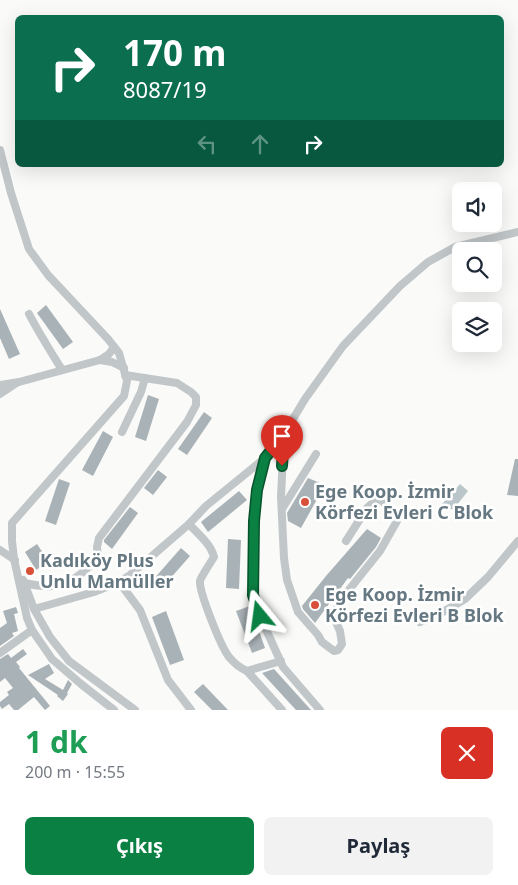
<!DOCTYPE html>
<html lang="tr">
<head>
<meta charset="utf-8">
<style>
  body { margin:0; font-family:"Noto Sans",sans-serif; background:#f2f2f3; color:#1f2937; height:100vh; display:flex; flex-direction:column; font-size:19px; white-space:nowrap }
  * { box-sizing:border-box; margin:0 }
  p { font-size:16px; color:#747a83 }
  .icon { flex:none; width:28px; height:28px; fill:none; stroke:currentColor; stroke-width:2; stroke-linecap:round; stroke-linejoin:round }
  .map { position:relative; height:710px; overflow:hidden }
  .drawer { display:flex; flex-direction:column; background:#fff; flex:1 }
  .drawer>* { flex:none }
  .banner { position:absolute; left:15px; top:15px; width:489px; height:152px; border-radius:8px; box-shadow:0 5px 20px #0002; background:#0b6e4f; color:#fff; overflow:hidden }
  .fabs { position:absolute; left:452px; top:182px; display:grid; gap:10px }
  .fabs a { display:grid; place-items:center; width:50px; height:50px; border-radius:8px; background:#fff; box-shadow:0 5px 20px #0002; font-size:25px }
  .pin { position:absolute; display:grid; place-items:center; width:42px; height:42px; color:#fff; margin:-51px -21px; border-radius:50% 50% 50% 0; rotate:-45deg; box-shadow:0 0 5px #0007 }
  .pin .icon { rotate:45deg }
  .me { position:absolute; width:55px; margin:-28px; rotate:344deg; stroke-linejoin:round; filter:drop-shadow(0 0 4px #0008) }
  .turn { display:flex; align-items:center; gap:18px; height:105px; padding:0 25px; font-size:22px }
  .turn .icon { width:65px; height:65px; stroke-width:2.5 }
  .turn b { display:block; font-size:35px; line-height:42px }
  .lanes { display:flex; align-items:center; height:48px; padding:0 25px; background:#0003; justify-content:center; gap:25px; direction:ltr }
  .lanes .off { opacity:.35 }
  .round { display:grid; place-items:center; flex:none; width:52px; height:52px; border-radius:8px; background:#f2f2f3 }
  .summary { display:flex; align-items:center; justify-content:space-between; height:85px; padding:0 25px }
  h1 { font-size:30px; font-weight:700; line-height:38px; color:#1e9e55 }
  .button { display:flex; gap:10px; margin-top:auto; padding:10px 25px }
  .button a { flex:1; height:58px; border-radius:8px; background:#0b8043; color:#fff; font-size:20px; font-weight:700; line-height:58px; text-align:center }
  .button a+a { background:#f2f2f3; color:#1f2937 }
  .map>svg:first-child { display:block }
  .water { fill:#bac6c9 }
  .building { fill:#a9b2b7 }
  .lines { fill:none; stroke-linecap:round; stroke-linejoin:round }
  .minor { stroke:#c1c6c9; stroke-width:8 }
  .route-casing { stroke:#07532c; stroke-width:12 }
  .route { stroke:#0b8043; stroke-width:9 }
  .poi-dot { fill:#d95039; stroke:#fff; stroke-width:2 }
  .labels { text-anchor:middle; stroke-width:5; stroke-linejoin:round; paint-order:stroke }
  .poi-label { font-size:18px; font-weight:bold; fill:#667881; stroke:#fff; text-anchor:start }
</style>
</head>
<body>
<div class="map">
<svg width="518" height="710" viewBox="0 0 518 710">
  <rect width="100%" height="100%" fill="#fafaf8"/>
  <path class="water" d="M460,484L468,491L453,510L442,504Z"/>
  <g class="building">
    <path d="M46,305L73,342L63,349L37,313Z"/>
    <path d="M0,309L20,354L9,359L0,338Z"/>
    <path d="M148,395L159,399L146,441L135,437Z"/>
    <path d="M204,412L212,418L187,455L178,449Z"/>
    <path d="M103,431L113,437L93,476L82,470Z"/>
    <path d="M515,459H518V496L507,495Z"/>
    <path d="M158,470L167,477L153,495L144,488Z"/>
    <path d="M308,478L325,485L301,528L288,521L287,513Z"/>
    <path d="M59,479L70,483L56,525L45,521Z"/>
    <path d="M239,491L247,500L208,532L201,522Z"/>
    <path d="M130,507L138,513L112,549L104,542V540Z"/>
    <path d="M367,529L381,538L376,547L350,579L348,578L315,623L303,609L302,606L326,576Z"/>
    <path d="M228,539L241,540L239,589L226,588Z"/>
    <path d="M37,544L49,562L36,570L25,552Z"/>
    <path d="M181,548L190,556L161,589L152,581Z"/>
    <path d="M250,606L265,648L252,653L236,611Z"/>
    <path d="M16,607L18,613L14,614L18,631L12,633L14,636L0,646V628L7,623L3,611Z"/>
    <path d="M166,611L184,660L170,665L152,617Z"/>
    <path d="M23,649L27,654L16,662L20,667L19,668L50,706L45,710L34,697L18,710H14L9,704L2,709L0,706V702L9,695L7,692L13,688L5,678L0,682V659L8,654L11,658Z"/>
    <path d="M49,664L54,673L45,679L63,690L68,680L72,684L67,693L68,694L63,701L57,696L58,695L28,675Z"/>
    <path d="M274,669L311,710H296L262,673Z"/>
    <path d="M203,684L228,710H212L194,692Z"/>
  </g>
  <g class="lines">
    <g class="minor">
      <path d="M0,150L11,193L29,249L48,275L108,339L119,353L127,381L124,396L12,523V541L14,559L27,618L32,630L52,659L81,684L114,710"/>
      <path d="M29,314C39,333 51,352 62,370"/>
      <path d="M100,360L112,362L124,368"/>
      <path d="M0,385L19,382L100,360L109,354L114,347"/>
      <path d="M0,394L15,384"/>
      <path d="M122,432L141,392L145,378"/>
      <path d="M284,434L281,497L284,558L287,580L298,612L318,635L322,642L334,651L338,650L342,644L340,631L335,620V611L348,591L380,551L397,521V515L381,500L377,499L367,508L346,541"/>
      <path d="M265,458L257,491L254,521L253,595L260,616L283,667L320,710"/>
      <path d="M282,509L316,454"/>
      <path d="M189,524C198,534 211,544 214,557C211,562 201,577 200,581C199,592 221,647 229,657C234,663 240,668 247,671L281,661"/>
      <path d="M0,550L15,560"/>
      <path d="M23,580L34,609L50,637L69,661L135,710"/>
      <path d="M119,582L140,610L168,680L191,710"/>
      <path d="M24,583C33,585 43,587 52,586C71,585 85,571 98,558L97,547L99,538L187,422L196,405V397L191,392L177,383L125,375"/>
      <path d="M34,609L94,592L119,582L130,575L189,524L206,506L265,458L284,434L305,399L343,346L400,286L428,262L455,247L518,232"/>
      <path d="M420,622L436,616L465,599L488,577L518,541"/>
      <path d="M0,653L32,630"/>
      <path d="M247,671L282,710"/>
    </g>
  </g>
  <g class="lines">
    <g class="route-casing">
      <path id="route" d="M260,616L253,595L254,521L257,490L265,458L284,434L282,466"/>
    </g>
    <use href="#route" class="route"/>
  </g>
  <g class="poi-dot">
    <circle cx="305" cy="502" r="5"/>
    <circle cx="30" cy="571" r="5"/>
    <circle cx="315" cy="605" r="5"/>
  </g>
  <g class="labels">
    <g class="poi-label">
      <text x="315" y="498">Ege Koop. İzmir<tspan x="315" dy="21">Körfezi Evleri C Blok</tspan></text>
      <text x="40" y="567">Kadıköy Plus<tspan x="40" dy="21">Unlu Mamüller</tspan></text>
      <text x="325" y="601">Ege Koop. İzmir<tspan x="325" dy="21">Körfezi Evleri B Blok</tspan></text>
    </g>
  </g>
</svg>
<div class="fabs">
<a><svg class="icon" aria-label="sound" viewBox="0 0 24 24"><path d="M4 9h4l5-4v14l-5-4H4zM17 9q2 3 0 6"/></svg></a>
<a><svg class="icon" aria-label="search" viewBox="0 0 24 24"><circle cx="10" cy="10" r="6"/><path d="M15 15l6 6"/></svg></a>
<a><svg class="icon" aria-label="layers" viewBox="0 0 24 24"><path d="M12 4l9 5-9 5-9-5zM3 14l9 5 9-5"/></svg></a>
</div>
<div class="pin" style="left:282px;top:466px;background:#d93025"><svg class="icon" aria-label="arrive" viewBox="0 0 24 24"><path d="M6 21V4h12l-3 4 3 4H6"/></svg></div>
<svg class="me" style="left:260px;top:616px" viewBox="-20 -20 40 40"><path d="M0-17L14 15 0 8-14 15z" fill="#0b8043" stroke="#fff" stroke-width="4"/></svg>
<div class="banner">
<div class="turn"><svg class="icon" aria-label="right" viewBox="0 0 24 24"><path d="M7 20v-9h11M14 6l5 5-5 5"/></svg><div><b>170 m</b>8087/19</div></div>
<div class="lanes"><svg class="icon off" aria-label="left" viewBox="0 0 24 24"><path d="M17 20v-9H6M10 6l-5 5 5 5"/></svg><svg class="icon off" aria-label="ahead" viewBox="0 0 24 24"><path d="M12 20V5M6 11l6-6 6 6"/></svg><svg class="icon" aria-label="right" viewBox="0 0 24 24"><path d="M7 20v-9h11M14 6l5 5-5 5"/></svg></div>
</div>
</div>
<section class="drawer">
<div class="summary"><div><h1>1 dk</h1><p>200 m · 15:55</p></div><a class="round" style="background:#d93025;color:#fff"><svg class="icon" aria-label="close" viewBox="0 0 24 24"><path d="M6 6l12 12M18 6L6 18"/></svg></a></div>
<div class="button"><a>Çıkış</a><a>Paylaş</a></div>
</section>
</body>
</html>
